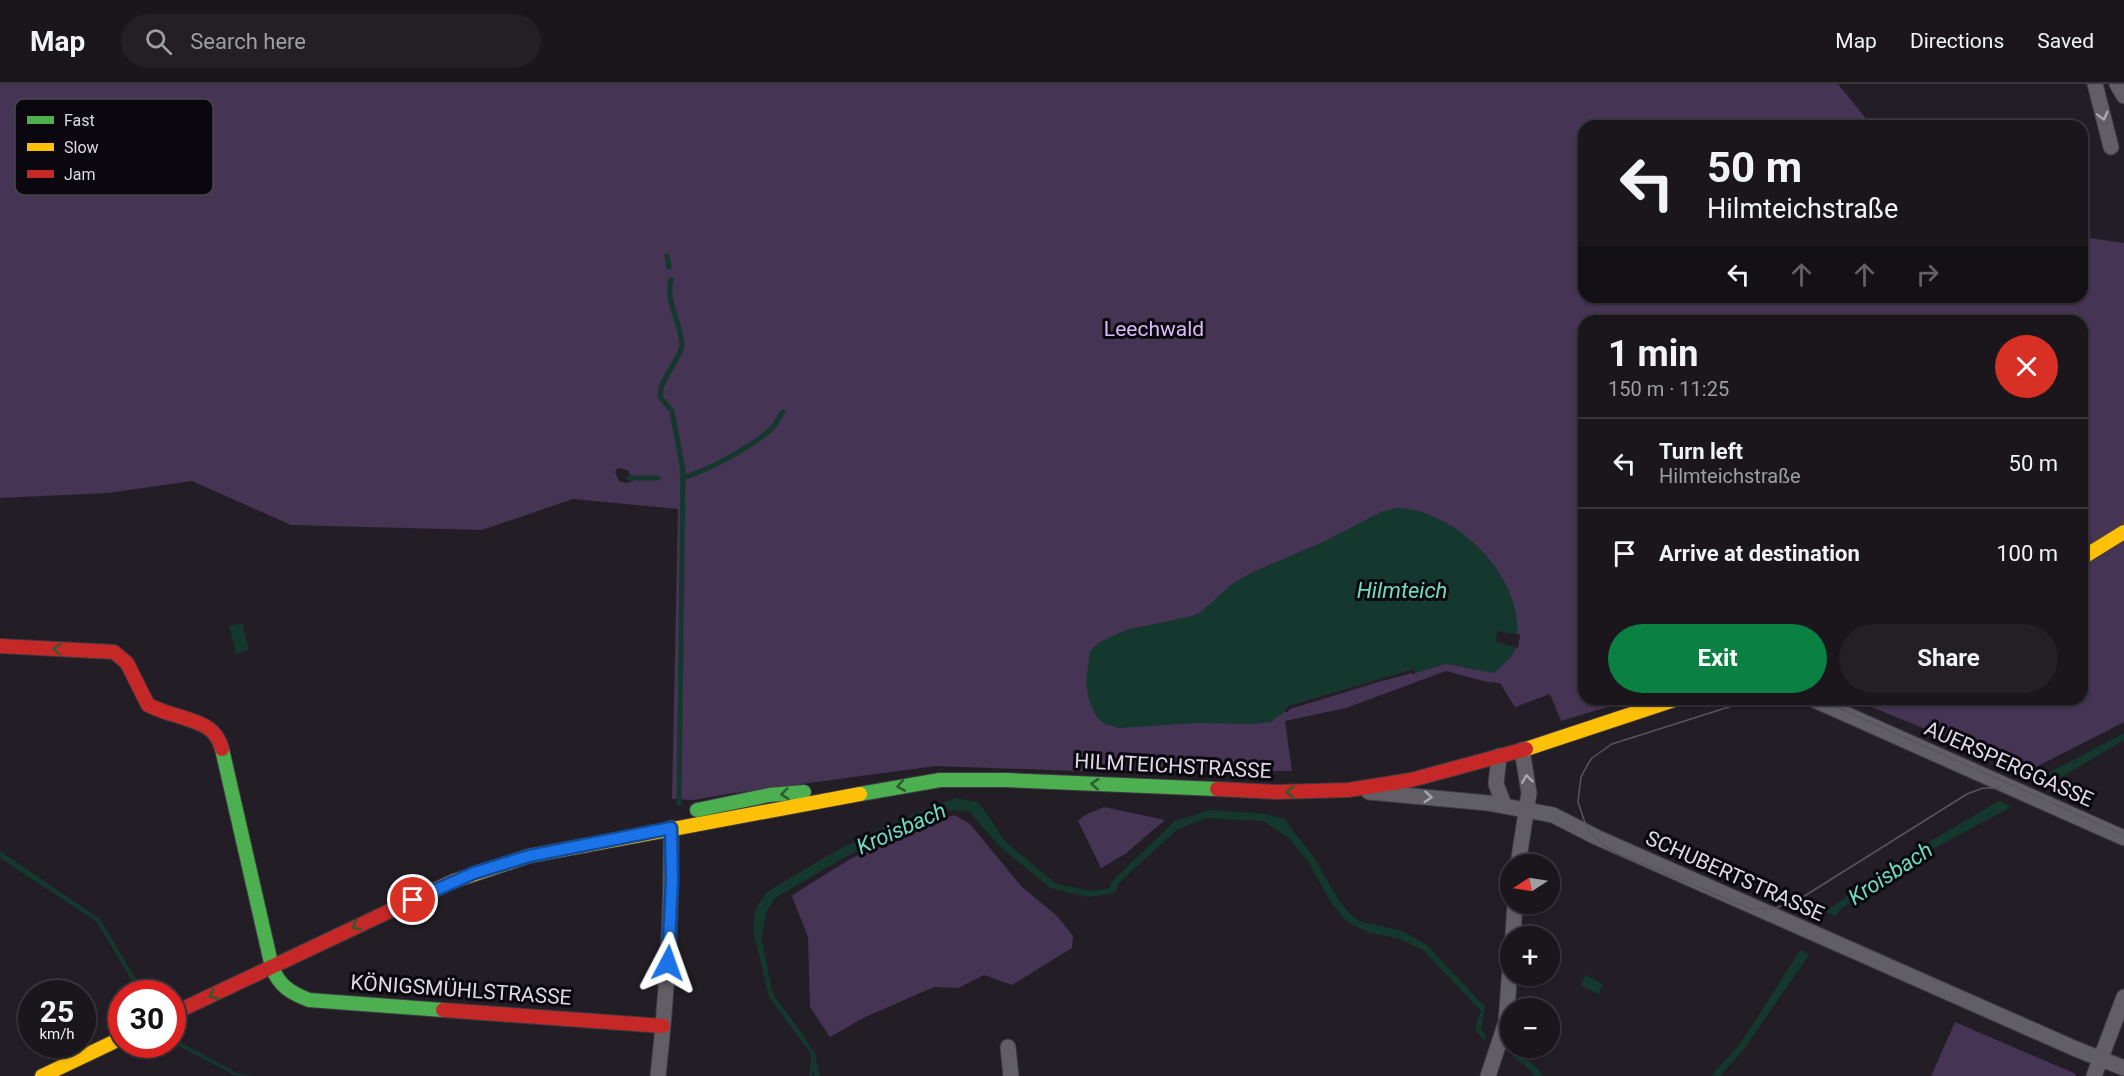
<!DOCTYPE html>
<html lang="en">
<head>
<meta charset="utf-8">
<style>
  body { margin:0; font-family:Roboto,sans-serif; background:#231f25; color:#f1f3f6; height:100vh; display:flex; flex-direction:column; font-size:22px; white-space:nowrap }
  * { box-sizing:border-box; margin:0 }
  p { font-size:20px; color:#9f9fa3 }
  .icon { flex:none; width:33px; height:33px; fill:none; stroke:currentColor; stroke-width:2; stroke-linecap:round; stroke-linejoin:round }
  .map { position:relative; flex:1; overflow:hidden }
  .side { position:absolute; left:1578px; top:231px; width:510px; height:390px; display:flex; flex-direction:column; background:#1a161c; border-radius:18px; box-shadow:0 2px 4px #0004,0 0 0 2px #38353b }
  .side>* { flex:none }
  .top-card { position:absolute; left:1578px; top:36px; width:510px; height:183px; border-radius:18px; box-shadow:0 2px 4px #0004,0 0 0 2px #38353b; background:#1a161c; color:#f1f3f6; overflow:hidden }
  .needle { width:39px; rotate:258deg }
  .controls { position:absolute; left:1500px; top:770px; display:grid; gap:12px }
  .controls a { display:grid; place-items:center; width:60px; height:60px; border-radius:50%; background:#1a161c; box-shadow:0 2px 4px #0004,0 0 0 2px #38353b; font-size:30px }
  .speed { position:absolute; left:18px; top:896px; display:flex; gap:12px; font-size:30px; font-weight:700; text-align:center }
  .speed>* { display:grid; place-content:center; width:78px; height:78px; border-radius:50%; background:#1a161c; box-shadow:0 2px 4px #0004,0 0 0 2px #38353b; line-height:1 }
  .speed small { font-size:15px; font-weight:400 }
  .speed .limit { border:9px solid #d22; background:#fff; color:#111 }
  .pin { position:absolute; display:grid; place-items:center; width:51px; height:51px; color:#fff; margin:-26px; border:3px solid #fff; border-radius:50%; box-shadow:0 2px 6px #0007 }
  .me { position:absolute; width:66px; margin:-33px; rotate:4deg; stroke-linejoin:round; filter:drop-shadow(0 0 4px #0008) }
  .turn { display:flex; align-items:center; gap:21px; height:126px; padding:0 30px; font-size:27px }
  .turn .icon { width:78px; height:78px; stroke-width:2.5 }
  .turn b { display:block; font-size:42px; line-height:51px }
  .lanes { display:flex; align-items:center; height:57px; padding:0 30px; background:#0003; justify-content:center; gap:30px; direction:ltr }
  .lanes .off { opacity:.35 }
  .round { display:grid; place-items:center; flex:none; width:63px; height:63px; border-radius:32px; background:#231f25 }
  .summary { display:flex; align-items:center; justify-content:space-between; height:102px; padding:0 30px }
  h1 { font-size:36px; font-weight:700; line-height:45px }
  .cta { display:flex; gap:12px; margin-top:auto; padding:12px 30px }
  .cta a { flex:1; height:69px; border-radius:36px; background:#0b8043; color:#fff; font-size:24px; font-weight:700; line-height:69px; text-align:center }
  .cta a+a { background:#231f25; color:#f1f3f6 }
  ul { padding:0; list-style:none }
  li { display:flex; align-items:center; gap:18px; height:90px; padding:0 30px; border-top:2px solid #38353b }
  li div { flex:1 }
  li b { display:block; font-size:22px }
  li em { font-style:normal }
  header { display:flex; align-items:center; gap:36px; box-sizing:border-box; height:84px; padding:0 30px; background:#1a161c; border-bottom:2px solid #38353b }
  header strong { font-size:28px }
  nav { display:flex; gap:33px; margin-inline-start:auto; font-size:21px }
  .search { width:420px; height:54px; background:#231f25; display:flex; align-items:center; gap:15px; box-sizing:border-box; padding:0 21px; border-radius:33px; color:#9f9fa3; font-size:22px }
  .map>svg:first-child { display:block }
  .green { fill:#453454; fill-rule:evenodd }
  .water { fill:#14372e }
  .pier { fill:#231e26 }
  .lines { fill:none; stroke-linecap:round; stroke-linejoin:round }
  .stream { stroke:#14372e; stroke-width:5 }
  .street-casing { stroke:#3e3b42; stroke-width:17 }
  .fast-casing { stroke:#3e3b42; stroke-width:16 }
  .slow-casing { stroke:#3e3b42; stroke-width:16 }
  .jam-casing { stroke:#3e3b42; stroke-width:16 }
  .street { stroke:#625e65; stroke-width:15 }
  .fast { stroke:#4caf50; stroke-width:14 }
  .slow { stroke:#ffc107; stroke-width:14 }
  .jam { stroke:#c62828; stroke-width:14 }
  .tram { stroke:#59555c; stroke-width:1.5 }
  .oneway { stroke:#aca8b1 }
  .oneway2 { stroke:#2b5b2f }
  .route-casing { stroke:#114b97; stroke-width:15 }
  .route { stroke:#1a73e8; stroke-width:10 }
  .labels { text-anchor:middle; stroke-width:6; stroke-linejoin:round; paint-order:stroke }
  .park-label { font-size:21px; fill:#dbbcf8; stroke:#0a070e }
  .street-label { font-size:21px; fill:#ded9e4; stroke:#0a070e }
  .water-label { font-size:22px; font-style:italic; fill:#6fdcbe; stroke:#0a070e }
  .key { fill:#0a070e; stroke:#4a464e; stroke-width:1.5 }
  .key-label { font-size:16px; fill:#ded9e4 }
</style>
</head>
<body>
<header>
<strong>Map</strong>
<div class="search"><svg class="icon" aria-label="search" viewBox="0 0 24 24"><circle cx="10" cy="10" r="6"/><path d="M15 15l6 6"/></svg>Search here</div>
<nav><a>Map</a><a>Directions</a><a>Saved</a></nav>
</header>
<div class="map">
<svg width="2124" height="992" viewBox="0 0 2124 992">
  <rect width="100%" height="100%" fill="#231e26"/>
  <g class="green">
    <path d="M0,0H1838L1872,42H1584V213H2082V153L2124,159V638L2028,687L1852,615H2082V237H1584V615H1634L1561,637L1550,610L1515,623L1500,599L1487,598L1446,587L1346,624L1285,637L1292,687H1076L936,682L734,709L693,716L672,715L678,425L573,415L482,446L291,441L192,397L108,409L0,414ZM618,384L628,386L633,397L627,399L619,397L615,388Z"/>
    <path d="M1104,723L1165,736L1125,770L1101,784L1078,737L1085,731Z"/>
    <path d="M955,731L970,740L1022,803L1057,832L1073,852L1072,864L1012,901L984,891L958,904L934,903L865,933L830,953L810,923L808,853L792,812C840,779 899,745 955,731Z"/>
    <path d="M1955,938L2076,990L2075,992H1931Z"/>
  </g>
  <g class="water">
    <path d="M1396,424C1453,424 1522,491 1517,549L1520,551C1518,569 1507,577 1494,589L1446,580L1415,589L1414,585L1288,622L1284,628L1271,638L1253,640L1196,639L1120,644L1105,640L1096,632L1089,616L1086,597L1090,567L1100,558L1126,546L1192,532L1202,527L1232,500L1255,487L1323,458L1381,428Z"/>
    <path d="M242,539L249,566L236,570L229,542Z"/>
    <path d="M2124,649V656L2011,723L1898,784L1840,826L1744,965L1720,992H1711L1738,962L1753,940L1825,828L1893,779L2035,696Z"/>
    <path d="M956,714L977,718L983,724L1005,757L1056,800L1094,807L1110,804L1111,798L1175,737L1210,726L1267,730L1284,735L1313,772L1340,818L1351,831L1362,838L1403,847L1427,861L1485,923L1481,945C1493,962 1515,965 1530,978C1535,982 1539,987 1543,992H1535L1525,981L1484,957L1475,945L1481,927L1423,866L1397,854L1370,849L1347,838L1330,817L1308,777L1289,754L1263,737L1205,734L1177,746L1128,790L1119,799L1115,809L1088,813L1050,804L998,761L969,727L941,726L845,773L775,814L767,827L761,853L772,906L774,912L801,948L815,971L812,992H809L812,971L769,913L753,846L755,828L759,819L767,808L827,772L869,750L925,725Z"/>
    <path d="M0,767L100,835L144,909H139L97,838L0,774Z"/>
    <path d="M1585,891L1603,900L1599,910L1581,902Z"/>
    <path d="M172,954L237,989L252,992L234,991L173,959Z"/>
  </g>
  <g class="pier">
    <path d="M1497,547L1520,551L1518,564L1496,558Z"/>
    <path d="M1414,585L1415,589L1413,591L1412,589L1382,597L1290,625L1288,628H1284L1288,622Z"/>
    <path d="M2032,695L2051,703L2014,724L1998,716Z"/>
    <path d="M1822,826L1838,834L1811,871L1797,864Z"/>
    <path d="M1487,948L1515,967L1511,978L1483,960Z"/>
  </g>
  <g class="lines">
    <g class="stream">
      <path d="M667,172L669,183"/>
      <path d="M671,196C665,219 681,237 682,261C682,270 667,288 663,299C661,303 661,308 660,313L672,327L683,387L679,720"/>
      <path d="M629,394H658"/>
      <path d="M682,394C707,387 754,362 772,344C776,340 779,333 783,328"/>
      <path d="M813,971L817,992"/>
    </g>
    <g class="street-casing">
      <g id="street">
        <path d="M2095,0L2111,63"/>
        <path d="M2117,0L2124,12"/>
        <path d="M1812,615L2124,754"/>
        <path d="M1499,672L1496,700L1504,721"/>
        <path d="M1369,708L1488,719L1553,731L1596,753L2076,965L2124,984"/>
        <path d="M1518,780L1529,709L1522,666"/>
        <path d="M1513,852L1515,819"/>
        <path d="M1008,963L1011,992"/>
        <path d="M658,992C667,910 672,827 671,744"/>
        <path d="M1488,992L1506,938L1510,884"/>
        <path d="M2094,992L2124,913"/>
      </g>
    </g>
    <g class="fast-casing">
      <g id="fast">
        <path d="M222,665L272,883C279,902 291,909 309,916L443,926"/>
        <path d="M860,710L940,696H1007L1217,705"/>
        <path d="M697,726L769,711L804,708"/>
      </g>
    </g>
    <g class="slow-casing">
      <g id="slow">
        <path d="M2082,474L2124,448"/>
        <path d="M1526,665L1677,615"/>
        <path d="M396,824L454,797L529,772L860,710"/>
        <path d="M42,992L122,954"/>
      </g>
    </g>
    <g class="jam-casing">
      <g id="jam">
        <path d="M0,562L114,568L127,579L148,621C157,625 166,629 175,631C196,638 216,641 222,665"/>
        <path d="M1217,705L1277,708L1348,706L1411,696L1526,665"/>
        <path d="M443,926L663,942"/>
        <path d="M172,930L396,824"/>
      </g>
    </g>
    <use href="#street" class="street"/>
    <use href="#fast" class="fast"/>
    <use href="#slow" class="slow"/>
    <use href="#jam" class="jam"/>
    <g class="tram">
      <path d="M1761,615L1735,621L1612,660L1592,674L1588,680L1581,693L1578,718L1585,739L1590,747L1603,761L1619,770L1751,825L1775,824L1795,818L1967,710L1983,704H2001"/>
      <path d="M1813,615L1823,617L2124,751"/>
    </g>
  </g>
  <defs><path id="oneway-chevron" d="M-2-3.5L2.5 0L-2 3.5" fill="none" stroke-width="1.6" stroke-linecap="round" stroke-linejoin="round" transform="scale(1.5)"/></defs>
  <g class="oneway">
    <use href="#oneway-chevron" transform="translate(2103 32) rotate(76)"/>
    <use href="#oneway-chevron" transform="translate(1527 695) rotate(-97)"/>
    <use href="#oneway-chevron" transform="translate(1428 713) rotate(5)"/>
  </g>
  <g class="oneway2">
    <use href="#oneway-chevron" transform="translate(57 565) rotate(-177)"/>
    <use href="#oneway-chevron" transform="translate(1095 700) rotate(-177)"/>
    <use href="#oneway-chevron" transform="translate(901 702) rotate(170)"/>
    <use href="#oneway-chevron" transform="translate(1290 708) rotate(-180)"/>
    <use href="#oneway-chevron" transform="translate(785 710) rotate(174)"/>
    <use href="#oneway-chevron" transform="translate(356 842) rotate(154)"/>
    <use href="#oneway-chevron" transform="translate(213 911) rotate(155)"/>
  </g>
  <g class="lines">
    <g class="route-casing">
      <path id="route" d="M413,816L474,789L529,772L671,744L672,796L668,879"/>
    </g>
    <use href="#route" class="route"/>
  </g>
  <g class="labels">
    <g class="park-label">
      <text x="1154" y="252">Leechwald</text>
    </g>
    <g class="street-label">
      <text transform="translate(2009 680) rotate(24)" y="7">AUERSPERGGASSE</text>
      <text transform="translate(1173 682) rotate(3)" y="7">HILMTEICHSTRASSE</text>
      <text transform="translate(1735 792) rotate(24)" y="7">SCHUBERTSTRASSE</text>
      <text transform="translate(461 906) rotate(4)" y="7">KÖNIGSMÜHLSTRASSE</text>
    </g>
    <g class="water-label">
      <text x="1402" y="514">Hilmteich</text>
      <text transform="translate(901 744) rotate(-24)" y="8">Kroisbach</text>
      <text transform="translate(1890 789) rotate(-33)" y="8">Kroisbach</text>
    </g>
  </g>
  <rect x="15" y="15" width="198" height="96" rx="9" class="key"/>
  <rect x="27" y="32" width="27" height="8" fill="#4caf50"/>
  <rect x="27" y="59" width="27" height="8" fill="#ffc107"/>
  <rect x="27" y="86" width="27" height="8" fill="#c62828"/>
  <g class="key-label">
    <text x="64" y="42">Fast</text>
    <text x="64" y="69">Slow</text>
    <text x="64" y="96">Jam</text>
  </g>
</svg>
<div class="controls">
<a><svg class="needle" viewBox="-14 -14 28 28"><path d="M0-13l5 13h-10z" fill="#e53935"/><path d="M0 13l5-13h-10z" fill="#9f9fa3"/></svg></a>
<a>+</a>
<a>−</a>
</div>
<div class="speed"><div>25<small>km/h</small></div><div class="limit">30</div></div>
<div class="pin" style="left:413px;top:816px;background:#d93025"><svg class="icon" aria-label="arrive" viewBox="0 0 24 24"><path d="M6 21V4h12l-3 4 3 4H6"/></svg></div>
<svg class="me" style="left:668px;top:879px" viewBox="-20 -20 40 40"><path d="M0-17L14 15 0 8-14 15z" fill="#1a73e8" stroke="#fff" stroke-width="4"/></svg>
<div class="top-card">
<div class="turn"><svg class="icon" aria-label="left" viewBox="0 0 24 24"><path d="M17 20v-9H6M10 6l-5 5 5 5"/></svg><div><b>50 m</b>Hilmteichstraße</div></div>
<div class="lanes"><svg class="icon" aria-label="left" viewBox="0 0 24 24"><path d="M17 20v-9H6M10 6l-5 5 5 5"/></svg><svg class="icon off" aria-label="ahead" viewBox="0 0 24 24"><path d="M12 20V5M6 11l6-6 6 6"/></svg><svg class="icon off" aria-label="ahead" viewBox="0 0 24 24"><path d="M12 20V5M6 11l6-6 6 6"/></svg><svg class="icon off" aria-label="right" viewBox="0 0 24 24"><path d="M7 20v-9h11M14 6l5 5-5 5"/></svg></div>
</div>
<section class="side">
<div class="summary"><div><h1>1 min</h1><p>150 m · 11:25</p></div><a class="round" style="background:#d93025;color:#fff"><svg class="icon" aria-label="close" viewBox="0 0 24 24"><path d="M6 6l12 12M18 6L6 18"/></svg></a></div>
<ul>
<li><svg class="icon" aria-label="left" viewBox="0 0 24 24"><path d="M17 20v-9H6M10 6l-5 5 5 5"/></svg><div><b>Turn left</b><p>Hilmteichstraße</p></div><em>50 m</em></li>
<li><svg class="icon" aria-label="arrive" viewBox="0 0 24 24"><path d="M6 21V4h12l-3 4 3 4H6"/></svg><div><b>Arrive at destination</b></div><em>100 m</em></li>
</ul>
<div class="cta"><a>Exit</a><a>Share</a></div>
</section>
</div>
</body>
</html>
